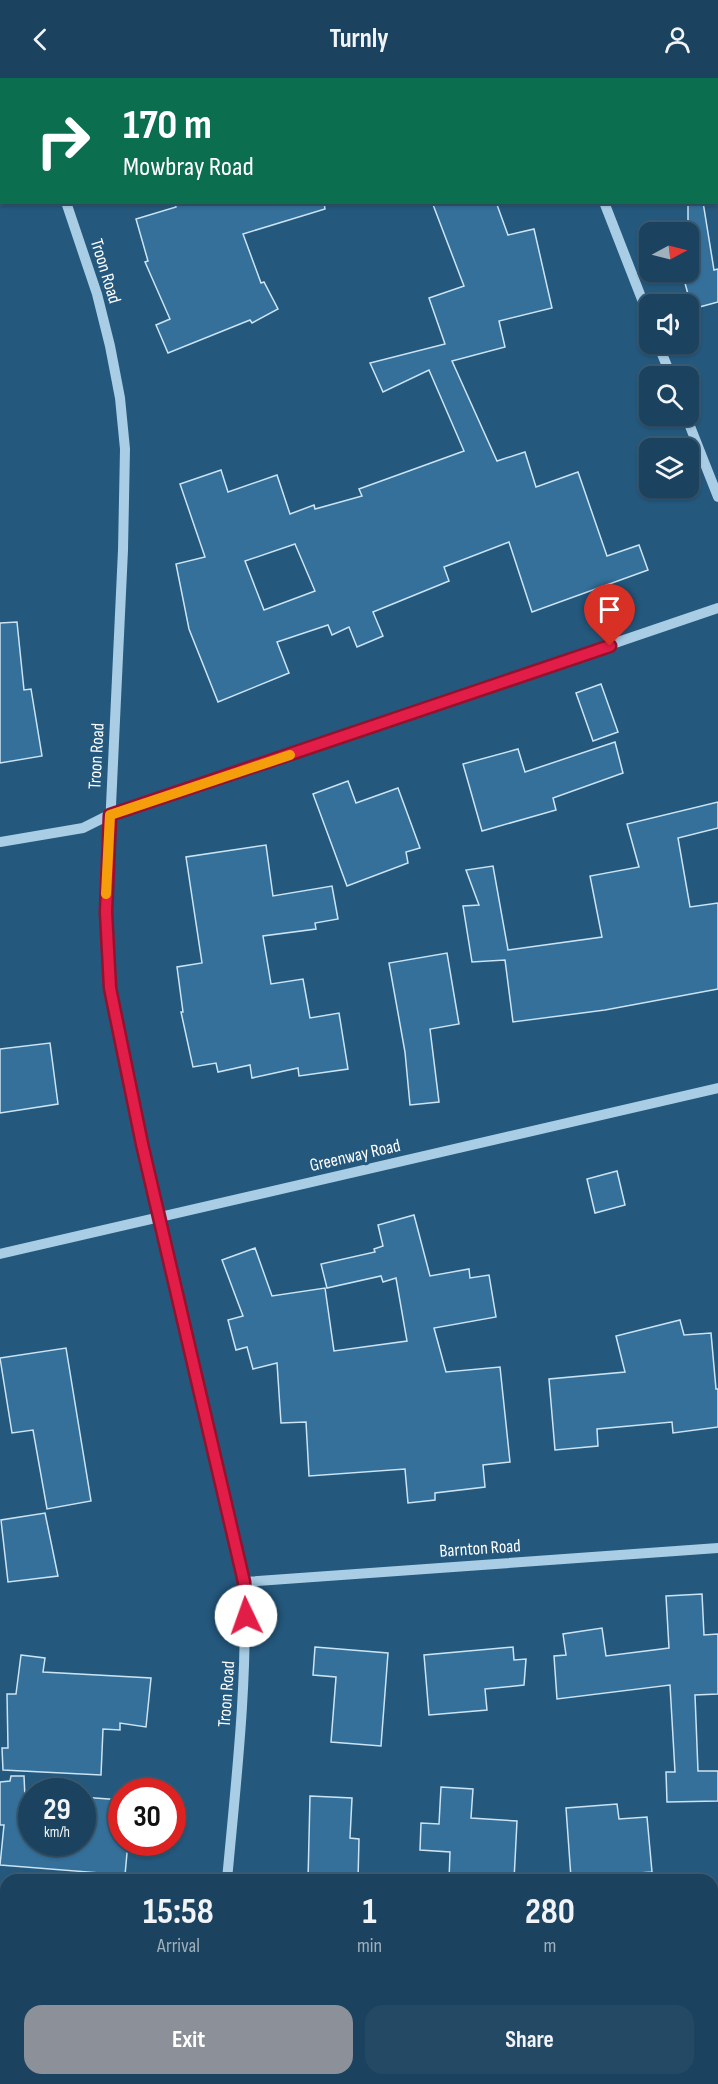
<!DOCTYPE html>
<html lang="en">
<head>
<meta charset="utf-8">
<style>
  body { margin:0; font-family:"Sofia Sans Condensed",sans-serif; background:#244964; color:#f1f3f6; height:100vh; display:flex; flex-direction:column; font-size:22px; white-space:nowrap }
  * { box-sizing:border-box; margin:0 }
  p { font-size:20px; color:#a0b0bc }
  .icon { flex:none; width:33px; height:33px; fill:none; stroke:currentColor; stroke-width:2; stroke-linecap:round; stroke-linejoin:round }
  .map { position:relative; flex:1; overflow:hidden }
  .details { position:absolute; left:0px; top:1796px; width:718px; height:212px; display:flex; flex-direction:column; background:#1b425e; border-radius:18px 18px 0 0; box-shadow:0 2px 4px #0004,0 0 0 2px #395b73 }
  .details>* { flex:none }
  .guide { position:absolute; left:0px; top:0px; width:718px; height:126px; box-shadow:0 2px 4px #0004,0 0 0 2px #395b73; background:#0b6e4f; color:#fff; overflow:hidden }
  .needle { width:39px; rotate:83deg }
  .tools { position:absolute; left:639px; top:144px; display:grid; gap:12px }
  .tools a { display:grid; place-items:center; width:60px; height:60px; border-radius:12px; background:#1b425e; box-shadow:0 2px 4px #0004,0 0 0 2px #395b73; font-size:30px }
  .speed { position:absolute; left:18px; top:1700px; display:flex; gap:12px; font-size:30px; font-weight:700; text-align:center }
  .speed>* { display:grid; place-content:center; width:78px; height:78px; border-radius:50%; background:#1b425e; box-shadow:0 2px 4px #0004,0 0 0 2px #395b73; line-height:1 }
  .speed small { font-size:15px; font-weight:400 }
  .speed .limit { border:9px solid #d22; background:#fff; color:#111 }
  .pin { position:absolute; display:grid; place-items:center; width:51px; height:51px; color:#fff; margin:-62px -26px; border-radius:50% 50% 50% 0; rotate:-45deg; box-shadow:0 0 6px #0007 }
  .pin .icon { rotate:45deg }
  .me { position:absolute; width:66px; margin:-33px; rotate:357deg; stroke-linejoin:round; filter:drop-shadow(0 0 4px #0008) }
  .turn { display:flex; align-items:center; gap:21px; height:126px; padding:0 24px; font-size:27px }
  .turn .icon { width:78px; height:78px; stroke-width:2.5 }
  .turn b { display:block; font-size:42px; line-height:51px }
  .eta { display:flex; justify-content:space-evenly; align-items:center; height:102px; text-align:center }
  .eta b { font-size:36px; font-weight:700; line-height:42px }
  .button { display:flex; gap:12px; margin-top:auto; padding:12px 24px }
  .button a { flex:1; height:69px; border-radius:18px; background:#8c9099; color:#fff; font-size:24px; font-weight:700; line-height:69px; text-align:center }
  .button a+a { background:#244964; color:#f1f3f6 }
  header { display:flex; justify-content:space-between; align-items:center; height:78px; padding:0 24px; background:#1b425e; font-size:27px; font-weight:700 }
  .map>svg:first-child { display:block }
  .green { fill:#2e6b94 }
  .building { fill:#34709a; stroke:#cbe4f4; stroke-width:1.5; fill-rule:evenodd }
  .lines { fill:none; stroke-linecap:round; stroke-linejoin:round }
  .minor { stroke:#a8cde5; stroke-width:10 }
  .route-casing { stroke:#92132f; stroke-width:15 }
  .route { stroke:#e11d48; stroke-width:10 }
  .slow { stroke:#f59e0b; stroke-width:10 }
  .labels { text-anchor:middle; stroke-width:6; stroke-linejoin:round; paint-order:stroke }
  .street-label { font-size:18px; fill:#fff; stroke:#24587d }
</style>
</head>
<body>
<header><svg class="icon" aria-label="back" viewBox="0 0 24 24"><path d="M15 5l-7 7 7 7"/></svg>Turnly<svg class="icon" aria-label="person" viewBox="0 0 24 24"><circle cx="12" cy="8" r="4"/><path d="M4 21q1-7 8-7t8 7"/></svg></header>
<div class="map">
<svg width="718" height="2006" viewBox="0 0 718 2006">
  <rect width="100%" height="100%" fill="#24587d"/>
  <path class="green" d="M0,1885H6V2001H712L713,1932L718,1933V2006H0Z"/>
  <g class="building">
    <path d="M175,124H324L325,131L243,156L261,205L264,204L278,231L252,245L250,242L168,275L156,247L170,241L145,184L148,183L136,141L176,129Z"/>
    <path d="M432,124H496L508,157L534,151L552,230L499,243L505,269L452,283L497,383L525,374L536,409L578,394L607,478L639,467L648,492L532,534L509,464L444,489L449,503L373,534L383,558L357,569L349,549L332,557L328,547L277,564L289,595L218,624L189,551L176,486L205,479L180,406L221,392L228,414L277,397L290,436L314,427L315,431L362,418L359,411L464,373L429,292L383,314L370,285L445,266L429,220L464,208ZM295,466L315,513L264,532L245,483Z"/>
    <path d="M688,124H703L714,192L718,191V224L692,231L682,194H688Z"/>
    <path d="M17,544L24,612L31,611L42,678L0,685V545Z"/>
    <path d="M601,606L618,654L593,663L576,615Z"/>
    <path d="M615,664L623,695L553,720L556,732L482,753L463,686L518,671L525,694Z"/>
    <path d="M348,703L356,725L398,710L420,770L406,774L408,785L347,808L313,716Z"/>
    <path d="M718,724V750L678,760L690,829L718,825V911L605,932L513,944L505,882L472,884L463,828L479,827L466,792L493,788L508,872L602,859L590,798L639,789L627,746Z"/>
    <path d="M266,767L273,818L332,808L338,841L315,845L316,851L263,858L271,906L303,901L310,940L339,935L348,991L299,998L298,990L252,1000L250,987L218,994L216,985L193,989L181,934H183L177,889L202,885L186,779Z"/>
    <path d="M447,875L459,946L430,951L439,1024L410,1027L405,974L389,885Z"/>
    <path d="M50,965L58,1026L0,1035V971Z"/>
    <path d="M617,1093L625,1127L595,1135L587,1101Z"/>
    <path d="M414,1137L430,1198L469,1191L470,1200L489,1197L496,1239L434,1250L446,1294L500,1289L510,1384L483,1387L485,1409L435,1415V1422L408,1425L405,1391L309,1398L306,1344L281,1345L277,1285L253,1291L247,1269L236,1272L228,1242L243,1238L222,1182L255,1170L272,1218L325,1210L334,1273L407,1263L396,1200L383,1204L381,1198L327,1210L321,1186L375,1174L374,1171L383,1168L378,1147Z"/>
    <path d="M680,1242L684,1257L711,1255L716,1311H718V1349L673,1355L672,1344L597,1351L598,1368L555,1372L549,1301L625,1294L616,1258Z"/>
    <path d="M66,1270L91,1423L47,1431L33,1352L12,1355L0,1280Z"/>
    <path d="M45,1435L58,1498L8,1504L1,1442Z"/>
    <path d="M702,1516L704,1557L718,1556V1616L695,1617L698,1693H718V1723L667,1724L666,1694H675L670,1607L557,1621L554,1578L566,1577L563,1556L602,1550L606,1578L669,1570L666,1518Z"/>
    <path d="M315,1569L388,1575L381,1668L331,1664L336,1599L313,1597Z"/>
    <path d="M513,1569L514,1582L526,1581L524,1607L485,1611L487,1632L429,1637L424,1577Z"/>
    <path d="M21,1577L45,1580L43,1594L151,1600L146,1649L120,1645V1652L103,1651L101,1697L3,1692L2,1670H8L7,1616H16Z"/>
    <path d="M11,1698H24L27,1764H82V1719L122,1722V1764H128L125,1797L0,1787L4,1747H0V1704L10,1703Z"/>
    <path d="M441,1709L473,1711L471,1740L517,1743L514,1802H449L450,1774L420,1772L421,1745L439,1746Z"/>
    <path d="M310,1718L352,1720L350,1760L359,1761L358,1802H308Z"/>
    <path d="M617,1726L619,1741L647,1739L652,1794L571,1800L566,1730Z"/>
  </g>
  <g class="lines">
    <g class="minor">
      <path d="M18,0V2"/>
      <path d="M556,0V2"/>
      <path d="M66,124L97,216L110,268L120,320L125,371L123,472L106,834L110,910L142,1066L244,1504C248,1603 236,1703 227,1802"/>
      <path d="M604,124L650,242"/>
      <path d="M658,266L671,298"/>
      <path d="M686,338L718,419"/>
      <path d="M0,764L83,750L109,737L718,530"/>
      <path d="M0,1176L718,1010"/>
      <path d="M244,1504L718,1470"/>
      <path d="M0,1867L6,1868"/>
      <path d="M712,1912H718"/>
    </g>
  </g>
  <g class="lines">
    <g class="route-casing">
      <path id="route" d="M246,1538L244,1504L142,1066L110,910L106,834L110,737L610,568"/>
    </g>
    <use href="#route" class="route"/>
    <path class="slow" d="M106,816L110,737L290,677"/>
  </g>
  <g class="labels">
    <g class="street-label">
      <text transform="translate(106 193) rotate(73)" y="6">Troon Road</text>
      <text transform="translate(96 678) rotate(-87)" y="6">Troon Road</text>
      <text transform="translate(355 1077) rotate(-13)" y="6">Greenway Road</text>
      <text transform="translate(480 1470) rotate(-4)" y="6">Barnton Road</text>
      <text transform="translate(226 1616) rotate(-86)" y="6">Troon Road</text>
    </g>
  </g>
</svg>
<div class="tools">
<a><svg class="needle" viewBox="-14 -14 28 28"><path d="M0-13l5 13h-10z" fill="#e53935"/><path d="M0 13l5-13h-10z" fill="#a0b0bc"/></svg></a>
<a><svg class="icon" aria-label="sound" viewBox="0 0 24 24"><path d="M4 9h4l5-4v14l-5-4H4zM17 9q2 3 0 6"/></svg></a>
<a><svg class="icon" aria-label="search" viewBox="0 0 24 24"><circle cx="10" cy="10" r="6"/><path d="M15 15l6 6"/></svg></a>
<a><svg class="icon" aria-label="layers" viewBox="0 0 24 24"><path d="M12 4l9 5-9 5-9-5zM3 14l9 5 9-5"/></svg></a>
</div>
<div class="speed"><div>29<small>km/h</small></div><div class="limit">30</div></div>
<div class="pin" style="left:610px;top:568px;background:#d93025"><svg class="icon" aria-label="arrive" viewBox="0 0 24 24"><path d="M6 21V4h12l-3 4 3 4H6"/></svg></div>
<svg class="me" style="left:246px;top:1538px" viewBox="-20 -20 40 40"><circle r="19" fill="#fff"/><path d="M0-13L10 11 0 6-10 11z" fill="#e11d48"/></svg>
<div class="guide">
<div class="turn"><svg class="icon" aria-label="right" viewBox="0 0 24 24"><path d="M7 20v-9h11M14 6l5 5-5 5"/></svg><div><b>170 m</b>Mowbray Road</div></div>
</div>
<section class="details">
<div class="eta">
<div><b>15:58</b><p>Arrival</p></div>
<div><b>1</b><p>min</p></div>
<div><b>280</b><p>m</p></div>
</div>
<div class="button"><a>Exit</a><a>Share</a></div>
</section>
</div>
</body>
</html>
